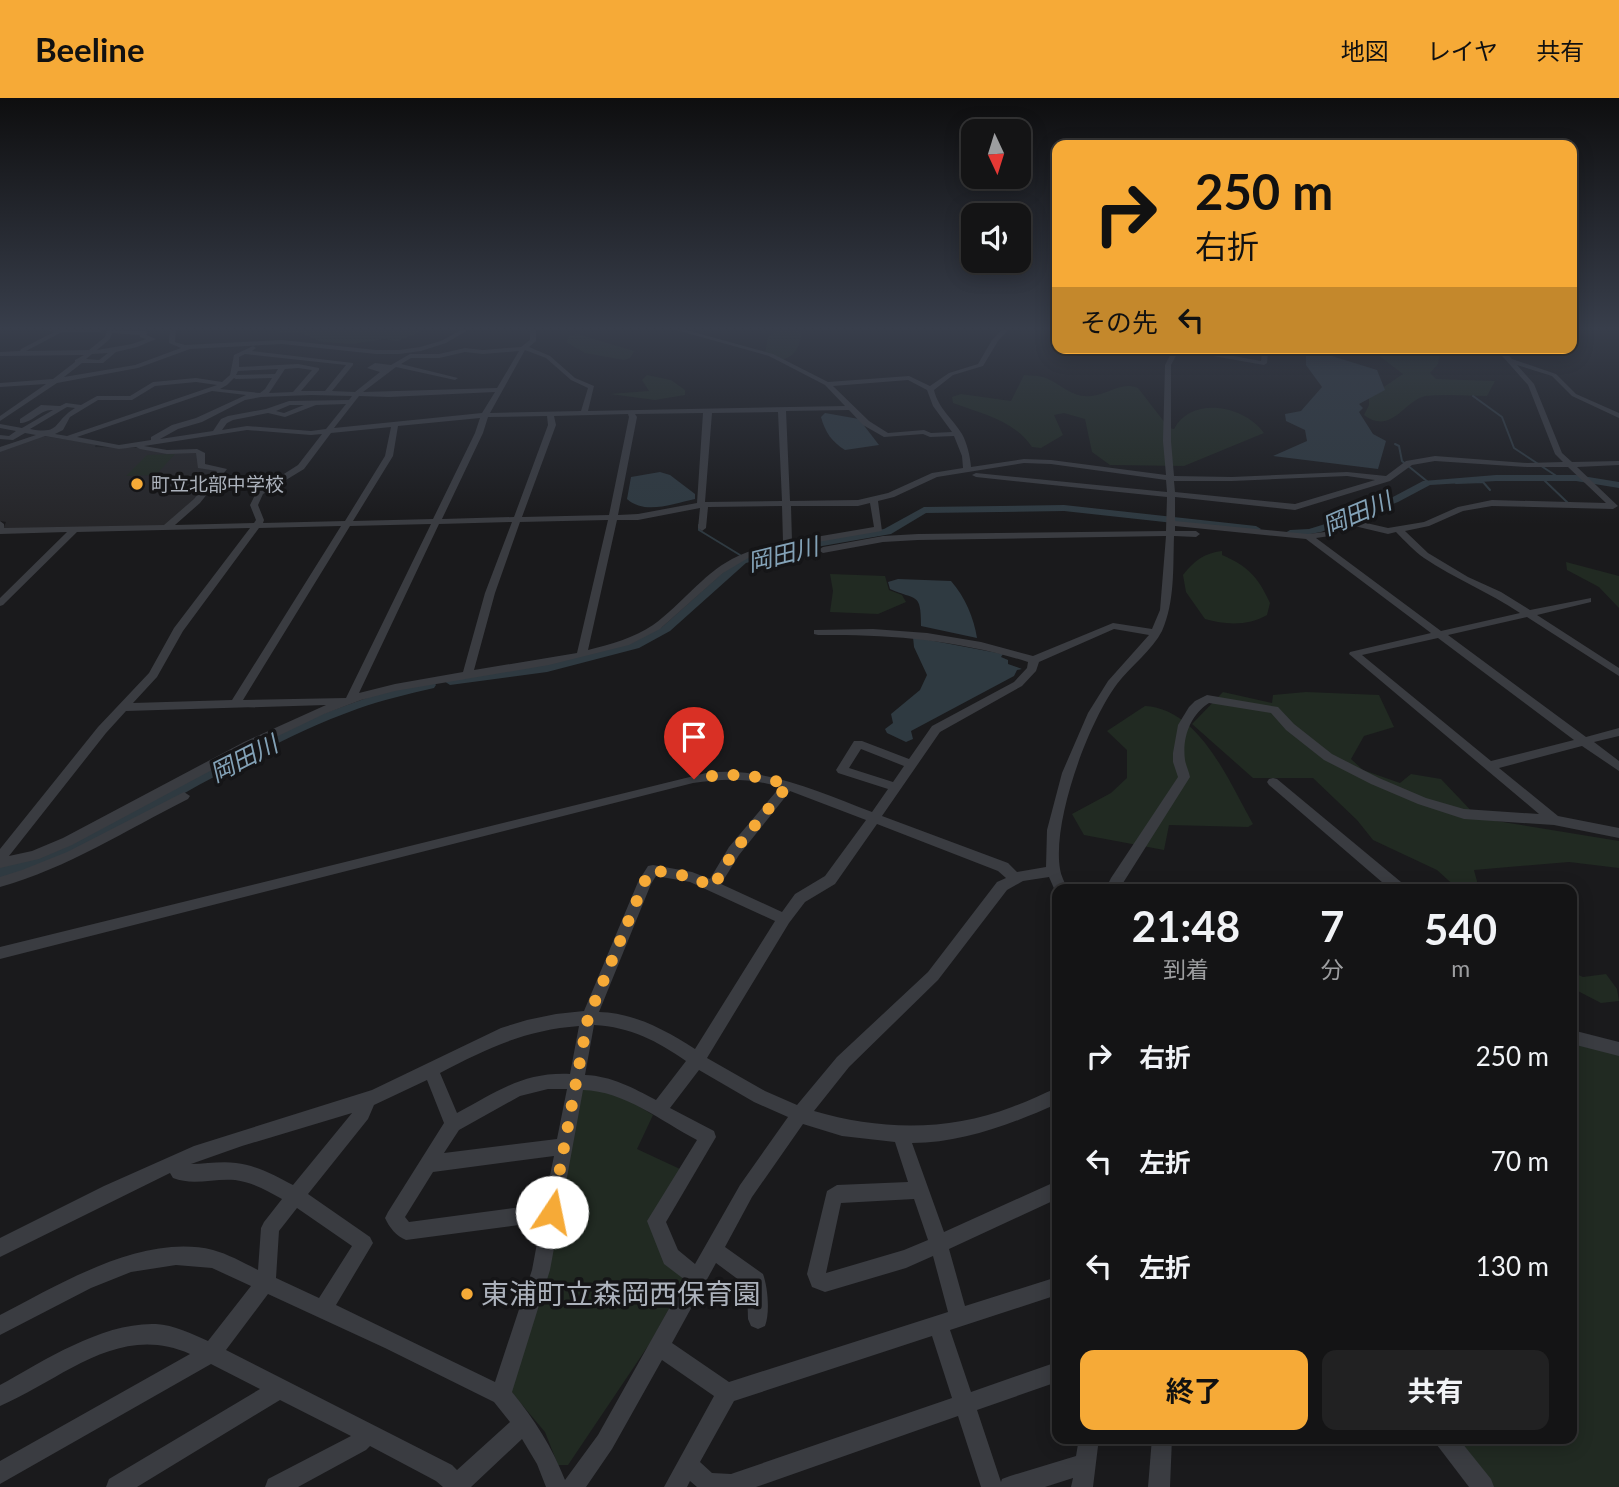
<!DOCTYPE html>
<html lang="ja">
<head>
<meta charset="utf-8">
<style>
  body { margin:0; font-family:Lato,"Noto Sans JP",sans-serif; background:#212122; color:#f1f3f6; height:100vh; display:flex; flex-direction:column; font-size:26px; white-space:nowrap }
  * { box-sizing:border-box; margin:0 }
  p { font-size:23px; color:#9d9ea0 }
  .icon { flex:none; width:38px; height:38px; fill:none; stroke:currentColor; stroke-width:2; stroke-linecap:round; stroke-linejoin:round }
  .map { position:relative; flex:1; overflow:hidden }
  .drawer { position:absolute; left:1052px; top:786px; width:525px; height:560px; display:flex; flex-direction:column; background:#141415; border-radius:14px; box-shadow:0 4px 18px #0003,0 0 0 2px #333334 }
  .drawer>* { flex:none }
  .hud { position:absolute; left:1052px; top:42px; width:525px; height:214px; border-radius:14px; box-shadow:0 4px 18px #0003,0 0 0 2px #333334; background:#f6aa37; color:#111; overflow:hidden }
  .needle { width:46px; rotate:176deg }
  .controls { position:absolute; left:961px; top:21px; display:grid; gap:14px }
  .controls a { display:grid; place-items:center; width:70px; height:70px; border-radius:14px; background:#141415; box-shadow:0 4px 18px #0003,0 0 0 2px #333334; font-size:35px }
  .pin { position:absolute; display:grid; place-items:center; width:60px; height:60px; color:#fff; margin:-72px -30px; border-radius:50% 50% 50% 0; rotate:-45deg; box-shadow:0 0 7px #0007 }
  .pin .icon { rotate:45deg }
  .me { position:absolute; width:77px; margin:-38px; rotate:11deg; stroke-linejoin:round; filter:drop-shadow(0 0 5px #0008) }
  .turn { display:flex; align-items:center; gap:24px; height:147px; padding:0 28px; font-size:32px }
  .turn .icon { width:91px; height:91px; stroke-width:2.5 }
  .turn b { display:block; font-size:49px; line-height:60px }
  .then { display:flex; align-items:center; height:66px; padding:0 28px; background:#0003; gap:14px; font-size:26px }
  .eta { display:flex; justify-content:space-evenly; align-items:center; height:119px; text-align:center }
  .eta b { font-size:42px; font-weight:700; line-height:49px }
  .cta { display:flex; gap:14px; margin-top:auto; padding:14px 28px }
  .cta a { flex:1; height:80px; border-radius:14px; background:#f6aa37; color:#111; font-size:28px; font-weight:700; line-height:80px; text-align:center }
  .cta a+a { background:#212122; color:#f1f3f6 }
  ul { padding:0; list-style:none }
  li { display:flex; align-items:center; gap:21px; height:105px; padding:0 28px }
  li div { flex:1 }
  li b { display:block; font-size:26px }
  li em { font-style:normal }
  header { display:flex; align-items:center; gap:42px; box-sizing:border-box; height:98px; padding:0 35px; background:#f6aa37; color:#111 }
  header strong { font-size:33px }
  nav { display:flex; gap:38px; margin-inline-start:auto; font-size:24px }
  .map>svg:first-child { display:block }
  .built { fill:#262629 }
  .green { fill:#212a22 }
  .water { fill:#2f3a41 }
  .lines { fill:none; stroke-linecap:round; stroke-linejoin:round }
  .stream { stroke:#2f3a41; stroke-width:2 }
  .river { fill:#2f3a41; fill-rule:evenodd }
  .minor { fill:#3a3c41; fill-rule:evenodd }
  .route { stroke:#f6aa37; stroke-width:12; stroke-dasharray:0 21.6 }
  .poi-dot { fill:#f6aa37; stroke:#151517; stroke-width:2.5 }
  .labels { text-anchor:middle; stroke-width:7; stroke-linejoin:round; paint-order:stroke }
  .far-poi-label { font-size:19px; fill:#acb2bc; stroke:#151517; text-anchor:start }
  .water-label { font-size:24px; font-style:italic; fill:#83a2b7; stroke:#151517 }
  .near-poi-label { font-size:28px; fill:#acb2bc; stroke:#151517; text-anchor:start }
</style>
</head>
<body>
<header>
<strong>Beeline</strong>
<nav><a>地図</a><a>レイヤ</a><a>共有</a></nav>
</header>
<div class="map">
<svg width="1619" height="1389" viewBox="0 0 1619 1389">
  <rect width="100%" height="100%" fill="#1a1a1c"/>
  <path class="built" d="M43,338L96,346L95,349L141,350L165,355L190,353L197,355L201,370L219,373L194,404L165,428L3,431L6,424L0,423V353Z"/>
  <g class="green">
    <path d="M283,232H425L398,243L384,241L353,246L323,244L300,235H274Z"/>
    <path d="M776,232L801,233C802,255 783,271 765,255L768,239Z"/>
    <path d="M578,236L634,253L630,260L624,262L585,255L566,244L570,237Z"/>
    <path d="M1369,250H1413L1440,256L1438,266L1430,275L1436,281L1495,283L1487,298C1467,298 1446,296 1426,298C1405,301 1392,338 1364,317L1369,307V299L1403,276Z"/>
    <path d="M647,277L671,282L685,292V297L655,302L610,296L649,293L642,282Z"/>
    <path d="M1024,277C1031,278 1039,277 1046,280C1061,286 1072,300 1091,298C1108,297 1120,283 1138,290L1169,330L1174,331C1192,297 1245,308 1264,335L1184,368L1110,367L1092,354L1085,321L1064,315L1054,317L1063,337L1041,350L1032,349C1014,322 982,316 953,305L952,299L961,296L1011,303Z"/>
    <path d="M175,356L156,377L126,378L147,357Z"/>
    <path d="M1222,453V457C1248,468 1258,479 1270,505L1267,517C1249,528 1225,527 1205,521L1186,494L1183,477C1194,463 1204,455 1222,453Z"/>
    <path d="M1566,464L1619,478V510L1599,489L1567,472Z"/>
    <path d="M830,476L885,478L889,492L902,497L906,504L878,516L830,514L833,493Z"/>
    <path d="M1223,594L1272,605L1273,597L1306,594L1379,597L1394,629L1364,638L1351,661L1363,672L1400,685L1411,676L1441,681L1478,720L1619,743V770L1569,764L1474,772L1479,791H1458L1437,772L1373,742L1357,722L1313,680H1253L1192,626Z"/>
    <path d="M1145,608C1200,611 1229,684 1253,726L1248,729L1169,727L1164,752L1084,737L1072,716L1111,695L1127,680V652L1107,633Z"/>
    <path d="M1572,874L1583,879L1606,876L1617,891L1619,903L1601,905L1572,890Z"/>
    <path d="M1572,946L1619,956V1389H1487L1446,1341L1572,1340Z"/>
    <path d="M586,988L622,998L653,1017L637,1051L680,1071L650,1123L683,1175V1185L650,1245L568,1367H558L545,1334L508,1290L582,991Z"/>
  </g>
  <g class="water">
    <path d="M1306,250L1377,272L1385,292L1359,306L1363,310L1359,314L1373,336L1386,343L1378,371L1273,358L1307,343L1305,332L1286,323L1285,316L1301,313L1322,289L1306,267Z"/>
    <path d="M825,315L859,321L879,347L845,352C832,344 825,334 821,319Z"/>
    <path d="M660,374L670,377L695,396V401C672,406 645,417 627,401L631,379Z"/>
    <path d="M898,481L951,483C965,499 974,520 977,540L921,528C921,493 916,503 890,491L888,484Z"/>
    <path d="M913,539L1003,556L1001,559L1008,562V566L1022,571L1017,572L1014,578L911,633L913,641L906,644L887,635L885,631L893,625L891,616L920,592L927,577L914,549Z"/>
  </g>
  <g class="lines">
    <g class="stream">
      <path d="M1473,298L1502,319L1514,350L1561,381"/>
      <path d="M1395,346L1399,348L1402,363L1428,384"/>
      <path d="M1452,382L1456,385L1483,384L1490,392"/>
      <path d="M1544,382L1568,405"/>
      <path d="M699,427V432L740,457"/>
    </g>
    <g class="river">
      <path d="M1496,377H1576L1619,384V390L1576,383H1496L1430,387L1398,404L1321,434L1300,438H1290L1285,435L1290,432L1309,431L1322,427L1391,400L1423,383Z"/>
      <path d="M1064,407L1256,428L1261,431L1256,434L1064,413L926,415L891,436L788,454L746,465L670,533L639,550L547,574L450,587L444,583L450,579L547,566L631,544L662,529L738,461L787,448L884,431L924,409Z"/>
      <path d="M430,583L434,584L436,587L434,590C408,596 382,602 357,611C307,629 259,654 212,680C144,716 76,763 0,780V768L31,760L65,746L238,654L311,620L386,593Z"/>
    </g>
    <g class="minor">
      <path d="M48,232H103L100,234H62L26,253L89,252L105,239L107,232L145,233L148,235L146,237L156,241L137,249L116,254L103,265H82L64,279L135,267L181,250L169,245L170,232H176L175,244L185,247L282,242L376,252H399L420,249L441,243L461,232H468L446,245L421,253L399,256H376L282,246L190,251L138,270L57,285L0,323V318L46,286L0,289V285L53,281L75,264V262L84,257L0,258V254L20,253L21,251L54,234ZM112,235L140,237V239L146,241L132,246L97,252L110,241ZM108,255L99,262L86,261L92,256Z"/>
      <path d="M530,232H536V243L529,249L550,258L575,280L594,288L588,313L845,308L825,287L769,258L676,232H686L773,256L828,284L909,278L930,288L949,275L978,266L992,242L1002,232H1008L998,243L983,268L953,277L934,292C938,310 953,321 962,336C967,345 970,358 971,369L1024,361L1051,362L1166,377L1163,343L1165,267L1174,250H1190L1261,263L1262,255L1258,250H1265L1268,255L1267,265L1264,267L1179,252L1171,267V343L1174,378L1232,379L1347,374L1386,378L1406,363L1435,358L1527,365L1563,364L1555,356L1528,287L1495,250H1502L1512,261L1556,276L1576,296L1619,315V320L1572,298L1552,278L1517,267L1534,286L1562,355L1572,364L1619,363V367L1577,369L1618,408L1613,411L1492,408L1463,413L1429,428L1405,433L1428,455L1468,479L1501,494L1530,512L1591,500V504L1537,517L1619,570V578L1527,519L1448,537L1586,639L1619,630V638L1594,644L1619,663V673L1582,648L1499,670L1558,718L1619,730V740L1554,727L1464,721L1418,706L1371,686L1324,662L1286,632L1271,615L1209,605C1190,617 1182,640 1185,662C1186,668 1189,673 1190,679L1123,785L1124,791H1110L1109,784L1111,780L1178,679L1173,664V655L1178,627L1189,609L1195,603L1207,597L1278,609L1294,626L1332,656L1379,680L1426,700L1464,711L1539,716L1349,556L1350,554L1431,535L1306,441L1175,428V433H1196L1200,436L1196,439L1174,438C1173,469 1175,504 1162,533C1153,551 1130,569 1117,586C1088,625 1052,723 1060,771C1061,778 1065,785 1068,791H1057L1056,795L1049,779L1023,783L1007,792L938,882L849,969L814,1013C879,1032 947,1034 1012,1009C1027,1004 1042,996 1057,990V1006C1011,1026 963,1045 912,1045L944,1134L1057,1083V1101L949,1151L965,1208L1057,1179V1197L950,1232L971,1294L1057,1264V1284L977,1312L1001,1384L1002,1381L1010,1378L1076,1358L1079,1340H1099L1093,1389H1071L1073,1380L1045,1389H981L958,1318L756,1389H697L690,1383L687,1389H664L714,1298L662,1262L612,1351L586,1389H546L537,1366L522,1341L471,1389H443L436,1383L370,1348L366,1352L298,1389H265L268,1381L351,1338L280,1302L137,1389H106L109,1381L260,1291L211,1266L0,1386V1363L190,1256C118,1224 62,1282 0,1308V1287C45,1262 103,1224 156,1226C174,1227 192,1236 208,1243L251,1188L212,1170L176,1167L131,1174L91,1190L0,1237V1217C60,1186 143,1135 213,1152C228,1156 244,1165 258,1172L261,1130L264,1124L282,1101C267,1093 252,1084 235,1082C214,1080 193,1088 173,1080L170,1075L0,1159V1140L104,1088L194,1048L372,992L501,930L527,922L556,916L584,913L638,784L648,768L653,767L692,774L710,781L729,749L780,689C751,680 723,680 693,685L0,861V849L706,675C765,668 817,693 872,714L888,691L838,675L836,672L854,643H862L909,661L932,628L1014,584L1027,570L1028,564C959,542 890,536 818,537L814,536V532L873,531L927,535L981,544L1033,558L1113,525L1152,531L1160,512L1166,438L918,442L883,444L823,455L818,452L823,449L883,438L918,436L1166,433L1167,399L976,379L972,377L976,375L1167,394L1166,382L1051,366L1024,365L937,379L894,399L878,403L882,433L783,450L750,459L723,475L660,531L629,547L549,567L395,593L361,602L324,616L253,650L72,747L39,761L0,770V751L98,629L149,575L174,530L250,430L77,434L3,507L0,508V500L67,434L0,436V423L4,426V430L164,427L194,401L217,373L198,370L196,355L167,356L140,351L136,349L119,351L45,338L0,354V349L36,337L25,335L13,342L0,341V337L9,338L16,333L0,330V326L22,330L53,312C40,311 33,325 20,325V321L41,307L60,308L66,305L81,307L97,298H130L153,284L196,280L222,284L230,277L234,257L253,248L256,250L252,253L353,265V267L332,293L355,294L380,274L367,270L375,265L391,267L410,256H439L465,250L483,252L521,249L530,242ZM525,252L546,260L571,282L588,290L581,313L490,315ZM519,253L497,290L363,294L396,269L455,282L458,280L401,266L411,260H439L465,254L483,256ZM245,256L346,267L325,293H301L319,272V270L298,266L239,269V259ZM298,270L312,272L293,294L269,295L285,271ZM278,271L275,276L236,277L238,273ZM234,280L236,281L272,280L265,291L260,295L220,291L227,287ZM908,282L927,292L933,308L952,334L931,335L924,332L888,335L869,323L833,288ZM196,284L217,287L67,338L55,336L63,332L70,319L98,302H132L155,288ZM212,293L246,297L196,320L172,327L151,339V342L119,347L77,339ZM495,294L482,315L334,330L359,298L389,299ZM311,297L352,298L349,302L289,303L266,311L228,318L221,321L213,333L160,341L178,331L202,324L245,302L261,299ZM346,306L326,331L311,333L247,328L222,332L227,325L233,322L268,315L285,319L316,307ZM290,307H304L284,315L276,313ZM67,309L75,310C52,324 62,337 30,331ZM849,312L863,327L884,339L923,336L930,339L954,338L962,358L963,370L932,375L888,395L858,402L790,403L786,313ZM778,314L782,403L705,404L712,315ZM703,315L697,405L638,416L618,417L637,319L635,316ZM628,316L629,319L609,417L522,419L556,327L554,318ZM547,318L548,327L514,419L442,421L483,335L488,319ZM480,320L475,335L433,421L353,423L393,358L398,328ZM391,329L385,358L345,423L263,425L264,422L258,407L263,396L304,371L331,335ZM247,332L311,337L322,336L298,367L257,393L250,407L256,422L254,425L175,427L200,405L227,371L205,366V355L197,351L167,352L144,348ZM1435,363L1527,369H1568L1606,405L1492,402L1458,409L1424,424L1388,430L1349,421L1325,434L1308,436L1175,423V399L1295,412L1390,383L1412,367ZM1347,378L1375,382L1295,406L1175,394L1174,383H1232ZM870,405L874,429L792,443L791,408H858ZM782,408L783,444C766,448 748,452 732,461C702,477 681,507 653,527C634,540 611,546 588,552L617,422H638L700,410L698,430L702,433L706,430L708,409ZM608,422L577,555L474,572L495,495L520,424ZM512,424L485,495L463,574L395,586L359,595L439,426ZM431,426L346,600L243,602L350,428ZM1350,427L1388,436L1396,434C1405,443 1414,453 1424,460C1455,481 1489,494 1520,515L1441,533L1316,440L1330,438ZM341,428L232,602L133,605L157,579L183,533L259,430ZM1114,531L1149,537L1108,583L1088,615L1062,675L1047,732L1046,769L1017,774L1008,765L882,718L940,634L1022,588L1036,573L1039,564ZM1438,540L1574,642L1491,663L1362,557ZM326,607L244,644L63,740L32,753L9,758L106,635L126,613ZM861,651L904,668L893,684L849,670ZM790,693L866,722L825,778L795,796L782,814L721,786L739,757ZM877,726L998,773L1006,780L997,784L928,874L837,959L797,1007L765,993L707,960L789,825L805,804L835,786ZM656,778L690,784L775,823L695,951C665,932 635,915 599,914L651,786ZM594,927C631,929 657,943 686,963L656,1002C633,990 612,978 585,977ZM579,928L570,976C522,974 497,994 457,1015L440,975C487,950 526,932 579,928ZM699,972L754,1004L788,1019L740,1087L695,1166L678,1152L666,1124L716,1039L714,1033L670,1010ZM427,982L444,1025L388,1114L385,1120C389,1129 396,1138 406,1142L541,1124L532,1172L495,1284L336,1207L373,1145L370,1139L308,1096L368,1021L374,1007ZM548,991H567L557,1041L444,1055L459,1032L520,998ZM583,992C624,993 661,1023 697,1042L647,1123L664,1166L685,1182L598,1337L565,1382C552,1349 535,1322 512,1294L550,1172ZM352,1015L293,1087C276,1078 256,1067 236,1065C221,1063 206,1066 191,1066L242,1048ZM803,1026L842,1038L895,1044L908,1084L837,1087L827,1093L807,1176L812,1189L825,1194L906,1170L933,1158L948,1214L729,1284L672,1245L716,1165L747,1188L748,1221L751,1228L758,1231L765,1228C770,1215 768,1190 763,1176L725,1149L752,1099ZM554,1058L544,1106L409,1124L405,1119L433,1074ZM914,1101L928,1142L904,1152L826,1175L841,1105ZM297,1110L352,1148L319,1200L276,1180L279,1133ZM268,1196L385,1250L494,1304L510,1324L457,1372L452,1367L226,1252ZM932,1238L952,1300L731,1376L712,1375L700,1364L734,1303Z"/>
      <path d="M1115,250H1122L1115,255L1112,253Z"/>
      <path d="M1273,680L1277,681L1401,784L1403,788L1401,791H1390L1269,687L1267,684L1269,681Z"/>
      <path d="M184,694L190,698L188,701C126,732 68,770 0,789V779L22,772L67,754Z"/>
      <path d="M1572,932L1619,944V958L1572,946Z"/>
      <path d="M1152,1340H1172L1170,1389H1148Z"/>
      <path d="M1434,1340H1458L1491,1381L1494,1389H1469L1437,1347Z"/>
    </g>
  </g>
  <linearGradient id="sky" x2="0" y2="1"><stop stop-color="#0e0e0f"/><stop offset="0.54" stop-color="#383e4b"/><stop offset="1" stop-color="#383e4b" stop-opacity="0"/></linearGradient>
  <rect width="1619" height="426" fill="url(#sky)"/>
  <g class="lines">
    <path class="route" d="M552,1114L588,920L645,783L653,772L692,779L713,789L734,753L788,687C755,676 728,674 694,681"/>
  </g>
  <g class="poi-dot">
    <circle cx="137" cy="386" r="7"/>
    <circle cx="467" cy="1196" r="7"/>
  </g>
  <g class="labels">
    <g class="far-poi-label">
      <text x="151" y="393">町立北部中学校</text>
    </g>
    <g class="water-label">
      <text transform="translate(1357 416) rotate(-23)" y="8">岡田川</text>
      <text transform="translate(783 457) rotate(-14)" y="8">岡田川</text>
      <text transform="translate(244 661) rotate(-27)" y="8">岡田川</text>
    </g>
    <g class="near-poi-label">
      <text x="481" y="1206">東浦町立森岡西保育園</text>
    </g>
  </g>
</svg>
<div class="controls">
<a><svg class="needle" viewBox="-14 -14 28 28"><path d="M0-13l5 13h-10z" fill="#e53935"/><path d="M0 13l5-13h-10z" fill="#9d9ea0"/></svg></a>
<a><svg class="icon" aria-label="sound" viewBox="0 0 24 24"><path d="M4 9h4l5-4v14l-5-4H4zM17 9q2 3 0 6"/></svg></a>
</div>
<div class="pin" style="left:694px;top:681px;background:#d93025"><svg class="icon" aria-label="arrive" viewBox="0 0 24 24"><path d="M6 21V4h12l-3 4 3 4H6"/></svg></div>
<svg class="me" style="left:552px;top:1114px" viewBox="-20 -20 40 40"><circle r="19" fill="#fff"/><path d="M0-13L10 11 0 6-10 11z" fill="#f6aa37"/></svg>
<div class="hud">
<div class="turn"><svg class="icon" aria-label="right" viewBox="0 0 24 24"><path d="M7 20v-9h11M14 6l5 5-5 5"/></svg><div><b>250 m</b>右折</div></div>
<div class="then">その先<svg class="icon" aria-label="left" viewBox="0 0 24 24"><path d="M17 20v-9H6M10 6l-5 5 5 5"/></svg></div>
</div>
<section class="drawer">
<div class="eta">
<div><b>21:48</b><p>到着</p></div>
<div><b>7</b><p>分</p></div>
<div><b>540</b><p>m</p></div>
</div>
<ul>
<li><svg class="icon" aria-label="right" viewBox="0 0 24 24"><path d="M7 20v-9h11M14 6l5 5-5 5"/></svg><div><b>右折</b></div><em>250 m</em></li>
<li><svg class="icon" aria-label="left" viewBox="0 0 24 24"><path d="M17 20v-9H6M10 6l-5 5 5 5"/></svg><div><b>左折</b></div><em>70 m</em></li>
<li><svg class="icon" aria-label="left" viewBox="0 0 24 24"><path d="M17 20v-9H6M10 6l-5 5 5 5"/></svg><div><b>左折</b></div><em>130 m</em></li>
</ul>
<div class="cta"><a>終了</a><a>共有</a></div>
</section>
</div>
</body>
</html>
